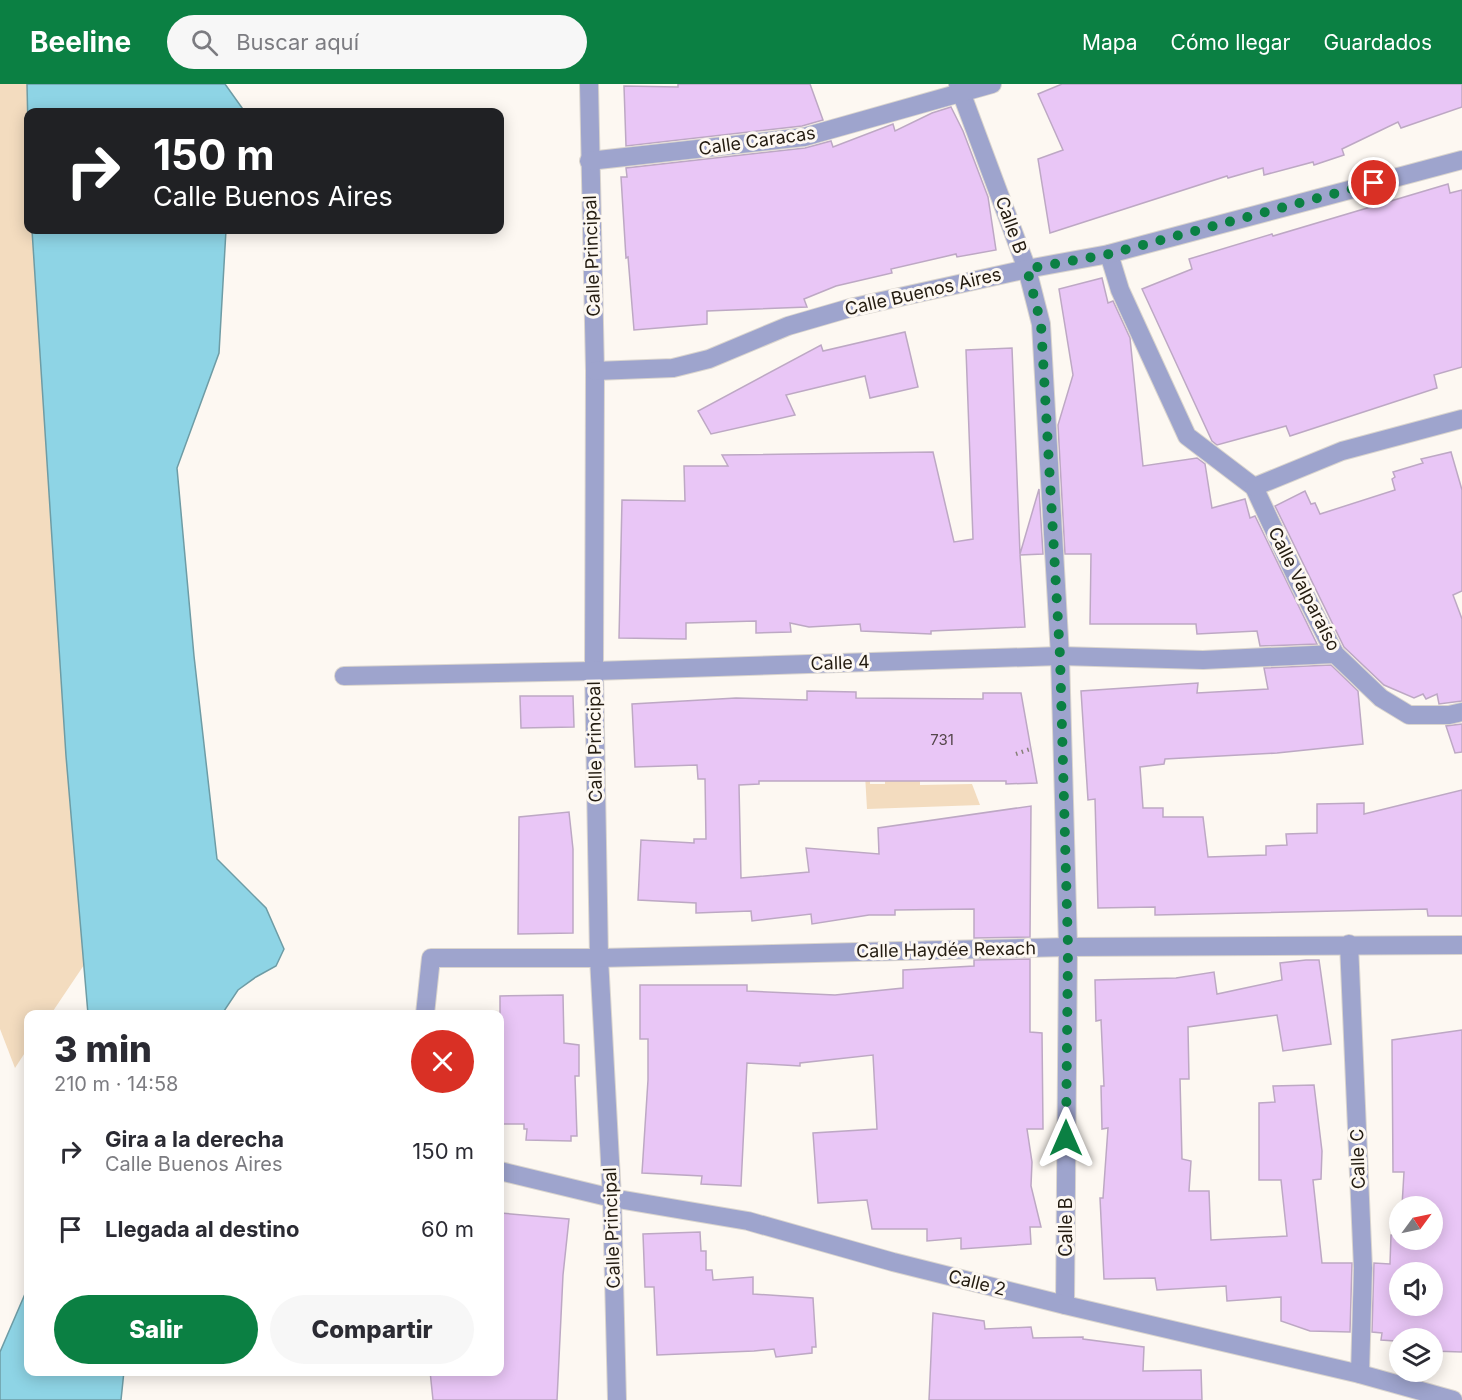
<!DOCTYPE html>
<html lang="es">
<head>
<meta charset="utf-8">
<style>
  body { margin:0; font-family:Inter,sans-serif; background:#f7f7f7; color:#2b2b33; height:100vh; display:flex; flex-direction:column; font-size:22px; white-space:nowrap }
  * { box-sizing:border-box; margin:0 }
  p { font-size:20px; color:#7c7c81 }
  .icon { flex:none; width:33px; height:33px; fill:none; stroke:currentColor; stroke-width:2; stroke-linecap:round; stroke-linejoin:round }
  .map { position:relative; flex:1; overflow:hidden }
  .sheet { position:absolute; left:24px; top:926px; width:480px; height:366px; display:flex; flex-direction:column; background:#fff; border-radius:12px; box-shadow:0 3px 15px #0003 }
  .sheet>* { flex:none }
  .top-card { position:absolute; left:24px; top:24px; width:480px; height:126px; border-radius:12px; box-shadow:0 3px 15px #0003; background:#202124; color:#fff; overflow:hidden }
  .needle { width:39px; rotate:57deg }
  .controls { position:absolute; left:1389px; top:1112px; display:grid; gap:12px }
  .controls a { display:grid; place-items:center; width:54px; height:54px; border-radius:50%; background:#fff; box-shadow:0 3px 15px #0003; font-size:30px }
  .pin { position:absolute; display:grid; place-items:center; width:51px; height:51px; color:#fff; margin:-26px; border:3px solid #fff; border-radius:50%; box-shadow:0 2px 6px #0007 }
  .me { position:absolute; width:66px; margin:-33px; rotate:0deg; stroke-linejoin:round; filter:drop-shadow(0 0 4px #0008) }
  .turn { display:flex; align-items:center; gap:21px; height:126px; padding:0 30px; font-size:27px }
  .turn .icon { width:78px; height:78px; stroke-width:2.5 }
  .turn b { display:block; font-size:42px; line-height:51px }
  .round { display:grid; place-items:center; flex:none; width:63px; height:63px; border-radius:32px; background:#f7f7f7 }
  .head { display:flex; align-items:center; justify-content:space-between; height:102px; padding:0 30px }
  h1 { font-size:36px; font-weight:800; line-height:45px }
  .cta { display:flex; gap:12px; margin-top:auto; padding:12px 30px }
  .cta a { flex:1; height:69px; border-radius:36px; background:#0b8043; color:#fff; font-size:24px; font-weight:800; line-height:69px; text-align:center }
  .cta a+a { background:#f7f7f7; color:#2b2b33 }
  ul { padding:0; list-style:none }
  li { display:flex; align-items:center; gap:18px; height:78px; padding:0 30px }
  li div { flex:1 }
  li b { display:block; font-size:22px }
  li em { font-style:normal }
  header { display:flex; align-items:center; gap:36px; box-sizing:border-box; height:84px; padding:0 30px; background:#0b8043; color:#fff }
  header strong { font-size:28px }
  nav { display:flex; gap:33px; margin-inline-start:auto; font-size:21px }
  .search { width:420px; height:54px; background:#f7f7f7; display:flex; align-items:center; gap:15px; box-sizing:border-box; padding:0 21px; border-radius:33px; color:#7c7c81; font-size:22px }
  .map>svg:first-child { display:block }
  .green { fill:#f3dcbf }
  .water { fill:#8ed4e5; stroke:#6e9ca5; stroke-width:1.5 }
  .building { fill:#e9c6f6; stroke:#bda8c4; stroke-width:1.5; fill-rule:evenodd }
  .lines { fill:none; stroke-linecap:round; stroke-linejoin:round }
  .street-casing { stroke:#dad5ce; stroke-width:20 }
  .path { stroke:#878178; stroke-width:4; stroke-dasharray:1.5 4.5; stroke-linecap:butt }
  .street { stroke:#9ea4cd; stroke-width:18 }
  .route { stroke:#0b8043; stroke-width:10; stroke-dasharray:0 18 }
  .labels { text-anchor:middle; stroke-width:6; stroke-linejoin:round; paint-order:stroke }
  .number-label { font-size:15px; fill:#54464a }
  .street-label { font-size:18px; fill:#231b10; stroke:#fdf8f2 }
</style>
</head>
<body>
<header>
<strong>Beeline</strong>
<div class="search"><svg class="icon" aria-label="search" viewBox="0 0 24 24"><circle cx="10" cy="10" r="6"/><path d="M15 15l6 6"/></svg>Buscar aquí</div>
<nav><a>Mapa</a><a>Cómo llegar</a><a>Guardados</a></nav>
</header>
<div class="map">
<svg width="1462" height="1316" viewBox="0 0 1462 1316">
  <rect width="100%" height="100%" fill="#fdf8f2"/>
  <g class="green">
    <path d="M0,0H27L28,146H32L63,624L84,881L51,930H28V964L15,984L0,945Z"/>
    <path d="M864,673L870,684V700H885V696L920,694V701L972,700L980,721L867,725Z"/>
  </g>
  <g class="water">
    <path d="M27,0H225L245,28H28V45Z"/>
    <path d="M32,146H226L219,269L177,384L194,572L217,775L266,824L284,865L276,882L256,893L238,906L222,930H88L66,672Z"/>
    <path d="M28,1203V1287H124L121,1316H0V1268Z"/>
  </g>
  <g class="building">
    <path d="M678,0H810L823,36L802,42L626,62L624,2L678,3Z"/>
    <path d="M1062,0H1462V23L1401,44L1398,38L1342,65L1344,71L1314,81L1313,78L1264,91L1263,84L1228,94L1227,92L1050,149L1038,75L1063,66L1038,10Z"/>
    <path d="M951,23L963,47L988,113L996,166L957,173L956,170L891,185L892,189L836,202L804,215L807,223L707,227V240L634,246L628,173L626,174L621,93H627L626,84L805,64L831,57L833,63L893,40L895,47L932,29Z"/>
    <path d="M1448,100L1450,109L1462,106V283L1434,291L1437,304L1290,352L1286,342L1217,361L1212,357L1142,205L1192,185L1189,175L1272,150L1273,152Z"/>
    <path d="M1102,194L1108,219L1113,217L1130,254L1143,382L1197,374L1205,380L1212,424L1245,415L1250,434L1255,432L1317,560L1260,562L1257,547L1197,550L1196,540H1090L1091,470H1065L1058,341L1073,291L1059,205Z"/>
    <path d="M905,248L918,303L870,314L865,292L786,311L795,331L711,350L698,327L821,261L823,267Z"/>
    <path d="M1012,264L1020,470L1039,405L1043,470L1020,471L1025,543L931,547V550L861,547L860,540L809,543L790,539L791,548L756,549V537L686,539V555L619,554L622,416L685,417L684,382H728L722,371L933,368L954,458L973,455L966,266Z"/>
    <path d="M1451,368L1462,406V507L1453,511L1462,535V617L1439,620L1437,610L1426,615L1423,610L1414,614L1384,601L1344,563L1275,422L1305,407L1311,420L1315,419L1320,430L1395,406L1392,395L1395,393L1393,388L1423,379L1421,375Z"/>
    <path d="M1331,581L1358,607L1363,660L1277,669L1165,675L1164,680L1140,683L1143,724H1163V733H1203L1208,773L1266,771V762L1287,761L1286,750L1317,749V720L1364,719V730L1462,706V832H1428L1427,825L1155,831V823L1098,824L1095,715L1088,716L1081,607L1198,599L1197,609L1268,605L1264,584Z"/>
    <path d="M807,607L856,608V614L983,615V609H1021L1037,699L1006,700V697H759V700L739,701L741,794L809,788L806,764L879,770L878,744L1031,722L1030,853L974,854V825L895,826V831H869L812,840L811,830L752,837L751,827L696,829V819L638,816L641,756L694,759V755H706L705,695H698L697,681L635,683L632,620L736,614L807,616Z"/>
    <path d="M520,612H573L574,643L521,644Z"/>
    <path d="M1462,640V668L1455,669L1446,642Z"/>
    <path d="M569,728L573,765V849L518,850L519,733Z"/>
    <path d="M1030,875V948L1042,949L1043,1045H1027L1032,1078L1031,1102L1041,1143H1030L1031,1160L961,1165V1154L927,1157V1145H872L867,1116L818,1119L813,1049L877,1045L873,971L800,979V982L747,979L741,1102L701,1100L702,1092L642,1089L648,996V955H640V901H747V907L835,911L903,904V886L974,882V876Z"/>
    <path d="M1306,876H1319L1331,960L1283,967L1277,931L1188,943L1189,995H1180L1182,1075L1191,1077L1189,1107H1209L1211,1156L1287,1152L1281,1096H1259V1019L1275,1018L1273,1002L1314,1001L1322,1067L1321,1095L1313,1096L1322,1179H1352L1350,1248L1310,1247L1281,1237V1213L1227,1217L1226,1202L1157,1206L1155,1194L1104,1195L1100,1114H1103L1108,1044L1102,1045L1101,1002H1104L1101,936L1096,937L1095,896L1176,894L1214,888L1217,910L1282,896L1280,879Z"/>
    <path d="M563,911L564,959L579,961V992H575L577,1052H571V1057L526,1056L527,1045H524V1040H500V912Z"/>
    <path d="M1462,946V1268L1432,1267V1254H1400V1266H1395V1257L1381,1256L1382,1249L1372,1248L1374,1179L1390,1180L1391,1151H1400V1155H1432V1122H1402L1404,1088H1393L1392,956ZM1400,1188H1432V1221H1400Z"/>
    <path d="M500,1129L569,1135L563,1191L557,1316H433L430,1287H500Z"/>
    <path d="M700,1148L701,1167H706V1186H712L713,1196L753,1193V1210L813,1214L816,1263H812V1269L776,1273L774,1265L754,1267L657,1271L654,1203H645L643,1150Z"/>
    <path d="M933,1229L984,1237L985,1245L1031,1243L1033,1254L1083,1253V1255L1144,1263L1143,1287L1201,1286L1202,1316H929Z"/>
  </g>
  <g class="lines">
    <g class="street-casing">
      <g id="street">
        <path d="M589,0L595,287L594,587L599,874L612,1114L617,1316"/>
        <path d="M958,0L1027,185L1041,240L1060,572L1068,863L1065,1221"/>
        <path d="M589,77L804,53L992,0"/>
        <path d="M1109,170L1120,206L1187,352L1254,403L1298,497L1335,570L1381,614L1409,631H1449L1462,628"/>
        <path d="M595,287L673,284L709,275L788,242L850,224L1027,185L1109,170L1462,76"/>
        <path d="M1254,403L1342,367L1462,335"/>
        <path d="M344,592L594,587L1060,572L1203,576L1335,570"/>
        <path d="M1349,860L1363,1184L1360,1290"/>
        <path d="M425,930L431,874H599L1068,863L1462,861"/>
        <path d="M500,1087L612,1114L748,1137L893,1178L1065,1221L1360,1290L1453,1316"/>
      </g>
    </g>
    <path class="path" d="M1016,670L1033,664"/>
    <use href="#street" class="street"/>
  </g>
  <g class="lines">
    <path class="route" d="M1066,1054L1068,863L1060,572L1041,240L1027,185L1109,170L1374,99"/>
  </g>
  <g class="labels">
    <g class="number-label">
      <text x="942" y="661">731</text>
    </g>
    <g class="street-label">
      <text transform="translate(757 57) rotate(-8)" y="6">Calle Caracas</text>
      <text transform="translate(1011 141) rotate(70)" y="6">Calle B</text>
      <text transform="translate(592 172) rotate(-92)" y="6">Calle Principal</text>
      <text transform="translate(923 208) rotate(-13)" y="6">Calle Buenos Aires</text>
      <text transform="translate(1304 505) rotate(63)" y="6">Calle Valparaíso</text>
      <text transform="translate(840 579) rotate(-2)" y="6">Calle 4</text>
      <text transform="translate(595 658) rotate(-91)" y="6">Calle Principal</text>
      <text transform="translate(946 866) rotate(-1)" y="6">Calle Haydée Rexach</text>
      <text transform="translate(1358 1075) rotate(-92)" y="6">Calle C</text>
      <text transform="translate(1066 1143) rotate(-90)" y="6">Calle B</text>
      <text transform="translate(612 1144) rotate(-92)" y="6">Calle Principal</text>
      <text transform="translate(977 1199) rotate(14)" y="6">Calle 2</text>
    </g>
  </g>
</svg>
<div class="controls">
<a><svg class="needle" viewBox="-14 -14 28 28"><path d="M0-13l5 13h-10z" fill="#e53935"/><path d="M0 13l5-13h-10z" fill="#7c7c81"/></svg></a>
<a><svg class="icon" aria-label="sound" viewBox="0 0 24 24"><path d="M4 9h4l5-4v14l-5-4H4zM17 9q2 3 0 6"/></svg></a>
<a><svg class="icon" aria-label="layers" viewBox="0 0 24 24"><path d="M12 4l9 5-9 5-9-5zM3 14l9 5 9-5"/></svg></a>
</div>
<div class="pin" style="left:1374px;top:99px;background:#d93025"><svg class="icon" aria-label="arrive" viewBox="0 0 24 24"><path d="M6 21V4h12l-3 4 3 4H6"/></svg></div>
<svg class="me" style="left:1066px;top:1054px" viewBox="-20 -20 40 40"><path d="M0-17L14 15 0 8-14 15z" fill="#0b8043" stroke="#fff" stroke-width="4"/></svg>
<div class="top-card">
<div class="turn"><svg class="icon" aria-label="right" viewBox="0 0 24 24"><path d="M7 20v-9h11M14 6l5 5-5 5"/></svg><div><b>150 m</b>Calle Buenos Aires</div></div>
</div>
<section class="sheet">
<div class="head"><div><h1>3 min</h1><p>210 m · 14:58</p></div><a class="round" style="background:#d93025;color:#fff"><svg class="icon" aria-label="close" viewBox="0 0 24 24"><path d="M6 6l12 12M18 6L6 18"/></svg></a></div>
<ul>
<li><svg class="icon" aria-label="right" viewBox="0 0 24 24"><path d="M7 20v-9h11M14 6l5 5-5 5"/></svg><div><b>Gira a la derecha</b><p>Calle Buenos Aires</p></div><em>150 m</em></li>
<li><svg class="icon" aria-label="arrive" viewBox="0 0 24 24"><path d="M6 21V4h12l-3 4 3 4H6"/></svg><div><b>Llegada al destino</b></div><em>60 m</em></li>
</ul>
<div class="cta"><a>Salir</a><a>Compartir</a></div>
</section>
</div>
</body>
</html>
